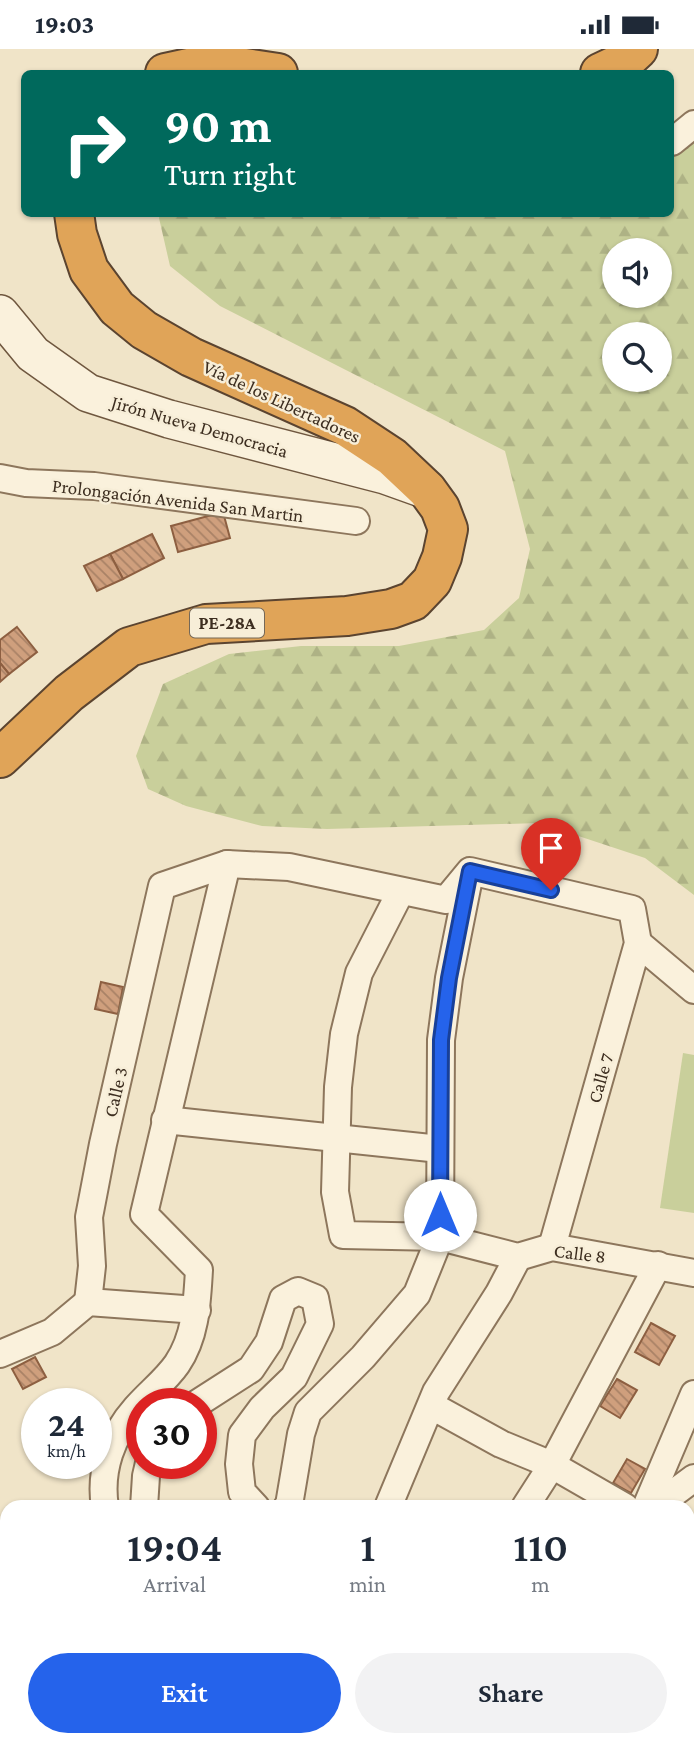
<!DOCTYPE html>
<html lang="en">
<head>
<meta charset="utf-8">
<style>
  body { margin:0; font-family:"Crimson Pro",serif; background:#f2f2f3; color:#1f2937; height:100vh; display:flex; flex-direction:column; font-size:26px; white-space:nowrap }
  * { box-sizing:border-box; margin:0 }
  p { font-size:23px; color:#747a83 }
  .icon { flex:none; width:38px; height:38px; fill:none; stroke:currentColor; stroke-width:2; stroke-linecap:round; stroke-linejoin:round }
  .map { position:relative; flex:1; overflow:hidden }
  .drawer { position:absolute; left:0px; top:1451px; width:695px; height:247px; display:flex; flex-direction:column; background:#fff; border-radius:21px 21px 0 0; box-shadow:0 2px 5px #0004 }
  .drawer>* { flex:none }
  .hud { position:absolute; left:21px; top:21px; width:653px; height:147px; border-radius:10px; box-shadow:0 2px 5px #0004; background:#00695c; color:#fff; overflow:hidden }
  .buttons { position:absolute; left:602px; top:189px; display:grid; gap:14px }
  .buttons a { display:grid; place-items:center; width:70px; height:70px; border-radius:50%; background:#fff; box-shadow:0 2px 5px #0004; font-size:35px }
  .speed { position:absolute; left:21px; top:1339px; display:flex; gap:14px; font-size:35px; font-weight:700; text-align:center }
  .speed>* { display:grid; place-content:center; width:91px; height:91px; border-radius:50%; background:#fff; box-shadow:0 2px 5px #0004; line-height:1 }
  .speed small { font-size:18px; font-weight:400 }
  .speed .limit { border:10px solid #d22; background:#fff; color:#111 }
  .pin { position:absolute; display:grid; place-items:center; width:60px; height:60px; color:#fff; margin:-72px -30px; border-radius:50% 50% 50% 0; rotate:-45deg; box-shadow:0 0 7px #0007 }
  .pin .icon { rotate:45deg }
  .me { position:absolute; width:77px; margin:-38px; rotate:0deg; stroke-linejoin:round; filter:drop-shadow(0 0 5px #0008) }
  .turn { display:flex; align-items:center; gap:24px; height:147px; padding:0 28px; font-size:32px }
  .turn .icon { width:91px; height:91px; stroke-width:2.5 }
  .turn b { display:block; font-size:49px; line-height:60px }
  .eta { display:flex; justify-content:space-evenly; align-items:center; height:119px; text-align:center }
  .eta b { font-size:42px; font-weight:600; line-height:49px }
  .button { display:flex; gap:14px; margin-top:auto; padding:14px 28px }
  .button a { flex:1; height:80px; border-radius:42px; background:#2563eb; color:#fff; font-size:28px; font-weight:600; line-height:80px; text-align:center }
  .button a+a { background:#f2f2f3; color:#1f2937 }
  .status { display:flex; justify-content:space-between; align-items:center; height:49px; padding:0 35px; background:#fff; direction:ltr }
  .status svg { height:19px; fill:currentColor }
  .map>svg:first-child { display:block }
  .grass { fill:#c9cf9b }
  .forest { fill:url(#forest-firs); fill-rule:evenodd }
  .building { fill:url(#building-back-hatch); stroke:#8d5f41; stroke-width:2 }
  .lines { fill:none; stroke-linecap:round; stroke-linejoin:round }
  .street-casing { stroke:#8d765c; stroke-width:30 }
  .secondary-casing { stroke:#6f573f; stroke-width:40 }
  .highway-casing { stroke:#5b4430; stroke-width:42 }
  .street { stroke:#faf1dc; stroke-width:26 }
  .secondary { stroke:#faf1dc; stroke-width:37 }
  .highway { stroke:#e0a458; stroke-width:38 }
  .route-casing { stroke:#184099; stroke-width:18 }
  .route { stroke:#2563eb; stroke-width:12 }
  .labels { text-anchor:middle; stroke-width:5; stroke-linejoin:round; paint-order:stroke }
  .shield { fill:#f7eed8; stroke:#756857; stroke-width:2 }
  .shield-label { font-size:18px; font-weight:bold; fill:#3d2e20 }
  .street-label { font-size:19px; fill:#3d2e20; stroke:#f7eed8 }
</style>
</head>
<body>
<div class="status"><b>19:03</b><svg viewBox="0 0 49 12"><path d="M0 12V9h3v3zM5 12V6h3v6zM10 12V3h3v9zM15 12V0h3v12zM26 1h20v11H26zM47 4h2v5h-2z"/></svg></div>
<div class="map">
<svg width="694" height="1696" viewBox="0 0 694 1696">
  <defs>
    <pattern id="forest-firs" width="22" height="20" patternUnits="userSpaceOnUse" patternTransform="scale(1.75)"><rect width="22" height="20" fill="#c9cf9b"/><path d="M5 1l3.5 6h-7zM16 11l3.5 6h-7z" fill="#aeb285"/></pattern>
    <pattern id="building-back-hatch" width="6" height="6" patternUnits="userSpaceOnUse" patternTransform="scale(1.75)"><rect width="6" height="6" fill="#cf9f7d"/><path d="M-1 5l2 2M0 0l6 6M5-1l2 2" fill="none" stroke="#a98266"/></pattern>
  </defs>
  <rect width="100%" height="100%" fill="#f0e4c8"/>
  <path class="grass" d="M683,1004L694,1006V1164L660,1159Z"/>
  <g class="forest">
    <path d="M670,82L694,87V846L645,809L539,774L327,780L262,777L186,757L148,740L136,707L163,635L229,605L301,597H399L484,581L519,549L530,500L505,402L220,257L170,217L159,169L160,165L670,164ZM614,201H660V247H614ZM614,285H660V331H614Z"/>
    <path d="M156,1691L407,1690L417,1696H150Z"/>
  </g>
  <g class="building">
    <path d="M223,463L230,489L178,503L171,477Z"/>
    <path d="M152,485L164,509L123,530L110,505Z"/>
    <path d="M110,505L123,530L97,542L84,517Z"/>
    <path d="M17,578L37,603L9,625L0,614V591Z"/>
    <path d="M0,614L9,625L0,633Z"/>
    <path d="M101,933L123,938L118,965L95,960Z"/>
    <path d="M651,1274L675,1287L659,1316L635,1303Z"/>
    <path d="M35,1308L46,1328L23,1340L12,1320Z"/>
    <path d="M617,1330L637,1341L620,1369L600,1357Z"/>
    <path d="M627,1410L645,1420L631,1444L613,1434Z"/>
    <path d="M694,1506V1535L688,1528V1512Z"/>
    <path d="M688,1663L694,1668V1689L688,1696H655L650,1692L688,1690Z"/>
  </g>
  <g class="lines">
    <g class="street-casing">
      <g id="street">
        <path d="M672,93L694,75"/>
        <path d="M0,429L26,434L94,437L356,472"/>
        <path d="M401,842L359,924L344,985L338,1038L335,1143L343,1186L440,1188L518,1208L552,1198L694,1224"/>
        <path d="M638,894L694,941"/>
        <path d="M165,1071L440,1100"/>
        <path d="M88,1253L92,1217L89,1168L103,1095L162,837L227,815L289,818L446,851L470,822L632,860L638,894L552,1198"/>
        <path d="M0,1305L52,1283L88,1253L197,1261"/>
        <path d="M198,1354L251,1320L269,1293L283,1250L298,1242L315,1249L320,1275L294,1328L262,1359L242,1386L239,1415L242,1443L256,1458"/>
        <path d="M432,1357L501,1395L552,1416L625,1458"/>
        <path d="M105,1458C99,1421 112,1386 136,1359C149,1344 166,1331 177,1315C196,1287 197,1254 199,1221L144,1165L227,815"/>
        <path d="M144,1458L146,1427L149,1414"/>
        <path d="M287,1458L289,1456L301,1385L308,1363L363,1308L417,1245L440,1188L441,991L449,929L470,824"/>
        <path d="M388,1458L436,1343L499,1244L518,1208"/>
        <path d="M525,1458L552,1416L658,1216"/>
        <path d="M646,1458L694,1345"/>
        <path d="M655,1458L694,1429"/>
        <path d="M688,1552L694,1546"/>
        <path d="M0,1558L7,1563"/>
        <path d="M0,1596L7,1595"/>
        <path d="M8,1696L17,1690"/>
      </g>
    </g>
    <g class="secondary-casing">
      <path id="secondary" d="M0,265L33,305L88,344L169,370L385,426L427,441"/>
    </g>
    <g class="highway-casing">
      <g id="highway">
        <path d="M165,24L212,14L278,24"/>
        <path d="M600,24L625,12L638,0"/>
        <path d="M0,709L69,644L129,598L206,575L347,567L391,560L413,552L432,532L442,508L448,480L440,459L427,441L392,408L345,377L191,308L144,281L117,259L89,221L77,185L74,164"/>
      </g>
    </g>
    <use href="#street" class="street"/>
    <use href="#secondary" class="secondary"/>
    <use href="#highway" class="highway"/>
  </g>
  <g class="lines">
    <g class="route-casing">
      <path id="route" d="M440,1166L441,991L449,929L470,822L551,841"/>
    </g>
    <use href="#route" class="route"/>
  </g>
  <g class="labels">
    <rect class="shield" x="190" y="559.5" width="74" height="29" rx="5"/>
    <g class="shield-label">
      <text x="227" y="580">PE-28A</text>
    </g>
    <g class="street-label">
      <text transform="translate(282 352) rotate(25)" y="7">Vía de los Libertadores</text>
      <text transform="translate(200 377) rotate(16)" y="7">Jirón Nueva Democracia</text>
      <text transform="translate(178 451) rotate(7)" y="7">Prolongación Avenida San Martin</text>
      <text transform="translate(600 1029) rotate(-74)" y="7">Calle 7</text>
      <text transform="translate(115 1043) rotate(-77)" y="7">Calle 3</text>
      <text transform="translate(580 1204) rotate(7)" y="7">Calle 8</text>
    </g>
  </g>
</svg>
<div class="buttons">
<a><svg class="icon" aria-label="sound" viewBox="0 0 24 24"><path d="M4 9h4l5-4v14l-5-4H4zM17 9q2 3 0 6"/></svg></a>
<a><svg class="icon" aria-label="search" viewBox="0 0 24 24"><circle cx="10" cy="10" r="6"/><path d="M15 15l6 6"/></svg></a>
</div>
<div class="speed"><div>24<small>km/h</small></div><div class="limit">30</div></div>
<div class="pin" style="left:551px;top:841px;background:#d93025"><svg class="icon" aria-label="arrive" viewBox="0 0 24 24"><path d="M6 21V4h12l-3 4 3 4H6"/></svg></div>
<svg class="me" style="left:440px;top:1166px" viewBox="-20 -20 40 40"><circle r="19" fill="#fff"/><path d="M0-13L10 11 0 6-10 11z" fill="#2563eb"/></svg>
<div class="hud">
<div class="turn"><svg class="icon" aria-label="right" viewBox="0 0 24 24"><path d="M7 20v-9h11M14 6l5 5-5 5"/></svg><div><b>90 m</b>Turn right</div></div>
</div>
<section class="drawer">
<div class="eta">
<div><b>19:04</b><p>Arrival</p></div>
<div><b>1</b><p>min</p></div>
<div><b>110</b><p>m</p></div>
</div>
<div class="button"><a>Exit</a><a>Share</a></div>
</section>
</div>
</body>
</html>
